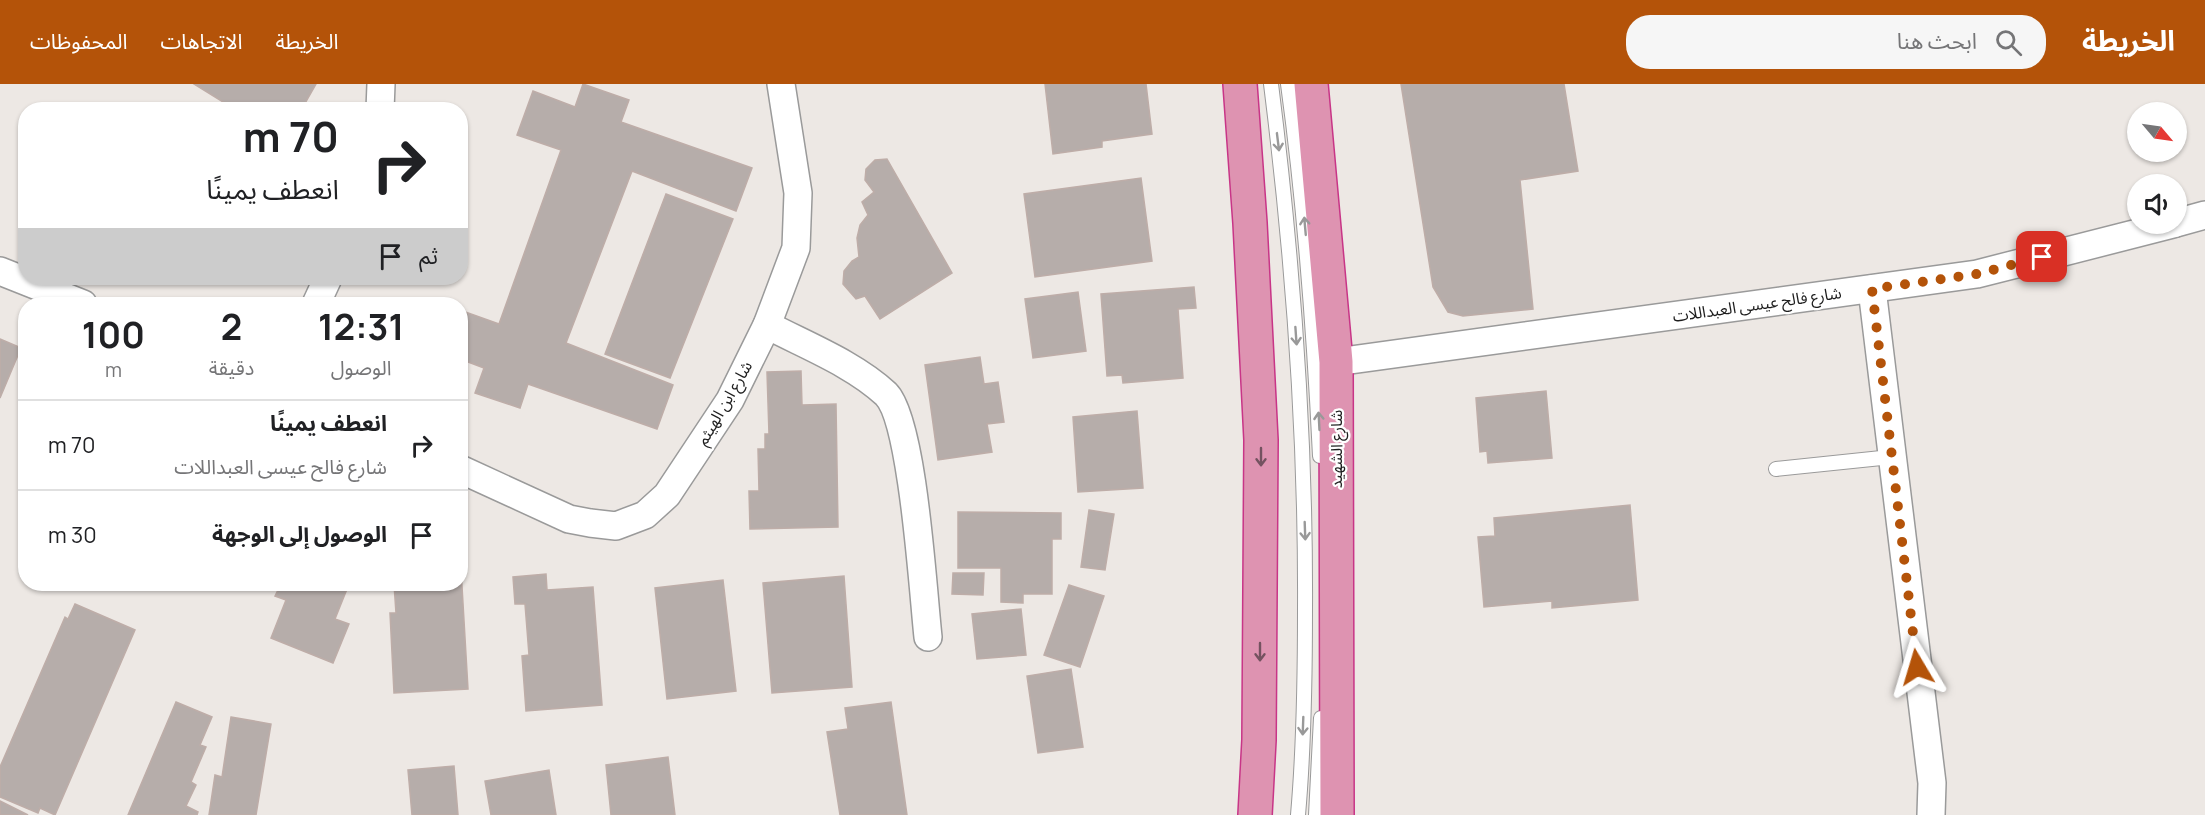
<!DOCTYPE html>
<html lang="ar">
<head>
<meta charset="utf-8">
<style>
  body { margin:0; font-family:Manrope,"Noto Sans Arabic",sans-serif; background:#f6f6f6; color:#202124; direction:rtl; height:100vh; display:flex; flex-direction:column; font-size:22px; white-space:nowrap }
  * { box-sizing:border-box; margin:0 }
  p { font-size:20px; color:#757577 }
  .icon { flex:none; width:33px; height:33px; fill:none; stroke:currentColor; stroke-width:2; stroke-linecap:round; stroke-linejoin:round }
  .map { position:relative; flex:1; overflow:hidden; direction:ltr }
  .details { position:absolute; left:18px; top:213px; width:450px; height:294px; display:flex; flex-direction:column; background:#fff; border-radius:24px; box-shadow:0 2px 4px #0004; direction:rtl }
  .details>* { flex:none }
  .top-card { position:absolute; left:18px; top:18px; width:450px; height:183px; border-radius:24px; box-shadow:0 2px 4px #0004; direction:rtl; background:#fff; color:#202124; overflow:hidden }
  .needle { width:39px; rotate:119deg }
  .fabs { position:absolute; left:2127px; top:18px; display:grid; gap:12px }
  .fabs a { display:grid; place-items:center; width:60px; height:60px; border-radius:50%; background:#fff; box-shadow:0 2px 4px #0004; font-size:30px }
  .pin { position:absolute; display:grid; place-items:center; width:51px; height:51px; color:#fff; margin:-26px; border-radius:12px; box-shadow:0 3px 9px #0006 }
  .me { position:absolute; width:66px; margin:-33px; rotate:353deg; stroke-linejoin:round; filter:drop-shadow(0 0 4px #0008) }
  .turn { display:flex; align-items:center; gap:21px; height:126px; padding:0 30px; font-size:27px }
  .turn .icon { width:78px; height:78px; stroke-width:2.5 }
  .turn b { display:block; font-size:42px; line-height:51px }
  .then { display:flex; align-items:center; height:57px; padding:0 30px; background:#0003; gap:12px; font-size:22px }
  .eta { display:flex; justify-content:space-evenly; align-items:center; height:102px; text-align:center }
  .eta b { font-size:36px; font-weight:700; line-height:42px }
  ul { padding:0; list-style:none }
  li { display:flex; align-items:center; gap:18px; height:90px; padding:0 30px; border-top:2px solid #e0e0e0 }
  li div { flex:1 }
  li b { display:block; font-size:22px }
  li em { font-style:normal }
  header { display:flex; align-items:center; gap:36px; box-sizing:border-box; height:84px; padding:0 30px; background:#b45309; color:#fff }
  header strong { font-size:28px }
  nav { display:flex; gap:33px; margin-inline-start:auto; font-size:21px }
  .search { width:420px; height:54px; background:#f6f6f6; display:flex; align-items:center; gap:15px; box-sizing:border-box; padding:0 21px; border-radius:24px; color:#757577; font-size:22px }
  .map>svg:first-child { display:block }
  .building { fill:#b6adaa; stroke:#beada8; stroke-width:1.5 }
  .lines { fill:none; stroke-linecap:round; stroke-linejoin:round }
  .lane-casing { stroke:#9a9a9a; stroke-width:16 }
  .street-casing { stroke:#9a9a9a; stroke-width:30 }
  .highway-casing { stroke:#c83587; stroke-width:36 }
  .lane { stroke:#fff; stroke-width:14 }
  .street { stroke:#fff; stroke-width:27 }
  .highway { stroke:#de93b1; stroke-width:33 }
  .oneway { stroke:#999 }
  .oneway2 { stroke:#745260 }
  .route { stroke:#b45309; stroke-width:10; stroke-dasharray:0 18 }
  .labels { text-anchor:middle; stroke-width:4.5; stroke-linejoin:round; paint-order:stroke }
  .street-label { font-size:16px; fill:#1d1d1d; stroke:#fff }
</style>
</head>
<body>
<header>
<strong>الخريطة</strong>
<div class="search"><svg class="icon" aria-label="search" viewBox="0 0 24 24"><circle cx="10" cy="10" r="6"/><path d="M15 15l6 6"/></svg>ابحث هنا</div>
<nav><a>الخريطة</a><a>الاتجاهات</a><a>المحفوظات</a></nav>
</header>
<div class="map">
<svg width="2205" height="731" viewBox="0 0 2205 731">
  <rect width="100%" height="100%" fill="#ede8e4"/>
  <g class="building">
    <path d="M194,0H316L303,23L307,26H236Z"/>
    <path d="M583,0L629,16L621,38L752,84L736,127L632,87L566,259L673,301L657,345L528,300L520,324L475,309L484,284L460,275V226L499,240L561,66L517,51L533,7L575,23Z"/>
    <path d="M1045,0H1146L1152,50L1102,57V63L1053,70Z"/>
    <path d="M1401,0H1564L1578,87L1520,96L1533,225L1463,232L1448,228L1433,203Z"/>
    <path d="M887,75L952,189L880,235L865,212L856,215L843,200L844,187L852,177L859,173L857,154L860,141L868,131L862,118L874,108L865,96L866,85L875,76Z"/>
    <path d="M1141,94L1152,177L1035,193L1024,110Z"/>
    <path d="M666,110L733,135L670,294L605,270Z"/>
    <path d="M1194,203L1196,224L1178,225L1183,294L1123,299L1122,291L1107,292L1101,210Z"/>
    <path d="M1078,208L1086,267L1033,274L1025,215Z"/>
    <path d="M0,255L21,264L0,314Z"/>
    <path d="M980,273L984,300L998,298L1004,338L987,340L992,368L938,376L925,281Z"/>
    <path d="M801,287L802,321L836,320L838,443L750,445L749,407H759L758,365H765V350H769L767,288Z"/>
    <path d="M1546,307L1552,374L1488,379L1487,367L1480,368L1476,314Z"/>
    <path d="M1137,327L1143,404L1078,408L1073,333Z"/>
    <path d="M1630,421L1638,516L1552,524V517L1484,523L1478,453L1495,452L1494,434Z"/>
    <path d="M1089,426L1114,430L1105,486L1081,483Z"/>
    <path d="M958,428L1061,429V455H1052V510H1023V519L1001,518V484H958Z"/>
    <path d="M460,468L468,605L394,609L390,529H396L394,500H460Z"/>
    <path d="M953,489H984L983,511L952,510Z"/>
    <path d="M546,490L547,506L593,503L602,621L526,627L522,572L529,571L525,520H515L513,493Z"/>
    <path d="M844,492L852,603L772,609L763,499Z"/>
    <path d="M723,496L736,607L667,615L655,504Z"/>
    <path d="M281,500H349L335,535L349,540L333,579L271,554L286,516L275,512Z"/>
    <path d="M1069,501L1104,512L1080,583L1044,571Z"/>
    <path d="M75,520L135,546L55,731L40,724L38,729L0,713V683L65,533L68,535Z"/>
    <path d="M1021,525L1026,571L977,575L972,530Z"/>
    <path d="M1071,585L1083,663L1038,669L1027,592Z"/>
    <path d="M176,618L212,633L200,661L206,663L191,698L196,701L186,722L198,728L197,731H128Z"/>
    <path d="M891,618L907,731H840L827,648L848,645L845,624Z"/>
    <path d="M231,633L271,640L256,731H209L215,691L222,693Z"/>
    <path d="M668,673L675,731H611L606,681Z"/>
    <path d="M454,682L458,731H412L408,686Z"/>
    <path d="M549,686L556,731H491L485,697Z"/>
    <path d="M0,717L28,731H0Z"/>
  </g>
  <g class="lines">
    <g class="lane-casing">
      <g id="lane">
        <path d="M1271,0C1293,175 1306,350 1305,526C1305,595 1304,663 1298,731"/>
        <path d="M1288,0C1305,124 1314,247 1320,372"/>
        <path d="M1776,385L1891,373"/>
        <path d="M1316,731L1321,634"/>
      </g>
    </g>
    <g class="street-casing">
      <g id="street">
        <path d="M380,26L381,0"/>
        <path d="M2176,139L2205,131"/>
        <path d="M0,187L83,220"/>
        <path d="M1872,205L1932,699L1931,731"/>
        <path d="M316,220L328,194"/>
        <path d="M767,241C805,261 854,280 886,310C913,337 923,508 928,553"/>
        <path d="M1336,278L1977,190L2173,140"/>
        <path d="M460,385L569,435L590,439L616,442L645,431L667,411L730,316L767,241L796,164L798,109L781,0"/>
      </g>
    </g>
    <g class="highway-casing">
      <g id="highway">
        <path d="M1240,0L1250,139L1261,356L1259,656L1255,731"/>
        <path d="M1311,0L1336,278L1337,731"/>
      </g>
    </g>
    <use href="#lane" class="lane"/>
    <use href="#street" class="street"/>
    <use href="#highway" class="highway"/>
  </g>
  <defs><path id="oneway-shaft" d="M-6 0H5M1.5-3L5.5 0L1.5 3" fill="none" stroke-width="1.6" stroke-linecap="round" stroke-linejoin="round" transform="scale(1.5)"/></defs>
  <g class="oneway">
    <use href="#oneway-shaft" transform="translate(1278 58) rotate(83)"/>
    <use href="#oneway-shaft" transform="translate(1305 142) rotate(-95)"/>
    <use href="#oneway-shaft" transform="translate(1296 252) rotate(86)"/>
    <use href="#oneway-shaft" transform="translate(1319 337) rotate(-93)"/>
    <use href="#oneway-shaft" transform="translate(1305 447) rotate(88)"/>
    <use href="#oneway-shaft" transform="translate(1303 642) rotate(92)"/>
  </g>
  <g class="oneway2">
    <use href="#oneway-shaft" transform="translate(1261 373) rotate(90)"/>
    <use href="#oneway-shaft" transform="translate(1260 568) rotate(90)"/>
  </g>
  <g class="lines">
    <path class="route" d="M1917,583L1872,205L1977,190L2042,173"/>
  </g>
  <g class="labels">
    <g class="street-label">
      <text transform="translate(1757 220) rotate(-8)" y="6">شارع فالح عيسى العبداللات</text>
      <text transform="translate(724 319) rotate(-60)" y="6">شارع ابن الهيثم</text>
      <text transform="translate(1336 365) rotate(-90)" y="6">شارع الشهيد</text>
    </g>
  </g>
</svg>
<div class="fabs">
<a><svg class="needle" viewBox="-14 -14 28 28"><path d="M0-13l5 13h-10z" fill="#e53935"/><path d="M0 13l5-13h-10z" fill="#757577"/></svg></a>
<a><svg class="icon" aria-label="sound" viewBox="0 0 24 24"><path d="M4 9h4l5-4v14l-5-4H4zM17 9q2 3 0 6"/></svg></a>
</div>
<div class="pin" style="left:2042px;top:173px;background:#d93025"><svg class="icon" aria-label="arrive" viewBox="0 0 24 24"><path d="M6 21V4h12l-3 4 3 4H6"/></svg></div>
<svg class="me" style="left:1917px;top:583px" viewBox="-20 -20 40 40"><path d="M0-17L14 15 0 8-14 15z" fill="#b45309" stroke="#fff" stroke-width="4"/></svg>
<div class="top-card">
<div class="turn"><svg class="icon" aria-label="right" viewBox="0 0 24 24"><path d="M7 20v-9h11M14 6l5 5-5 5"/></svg><div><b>70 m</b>انعطف يمينًا</div></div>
<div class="then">ثم<svg class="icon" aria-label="arrive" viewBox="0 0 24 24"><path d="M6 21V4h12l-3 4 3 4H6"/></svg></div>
</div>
<section class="details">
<div class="eta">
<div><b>12:31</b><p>الوصول</p></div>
<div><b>2</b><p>دقيقة</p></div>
<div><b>100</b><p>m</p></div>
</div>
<ul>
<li><svg class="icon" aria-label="right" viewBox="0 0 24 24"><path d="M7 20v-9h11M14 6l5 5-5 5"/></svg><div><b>انعطف يمينًا</b><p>شارع فالح عيسى العبداللات</p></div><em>70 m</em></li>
<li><svg class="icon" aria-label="arrive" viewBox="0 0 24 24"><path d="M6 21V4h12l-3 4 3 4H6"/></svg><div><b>الوصول إلى الوجهة</b></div><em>30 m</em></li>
</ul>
</section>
</div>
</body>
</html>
